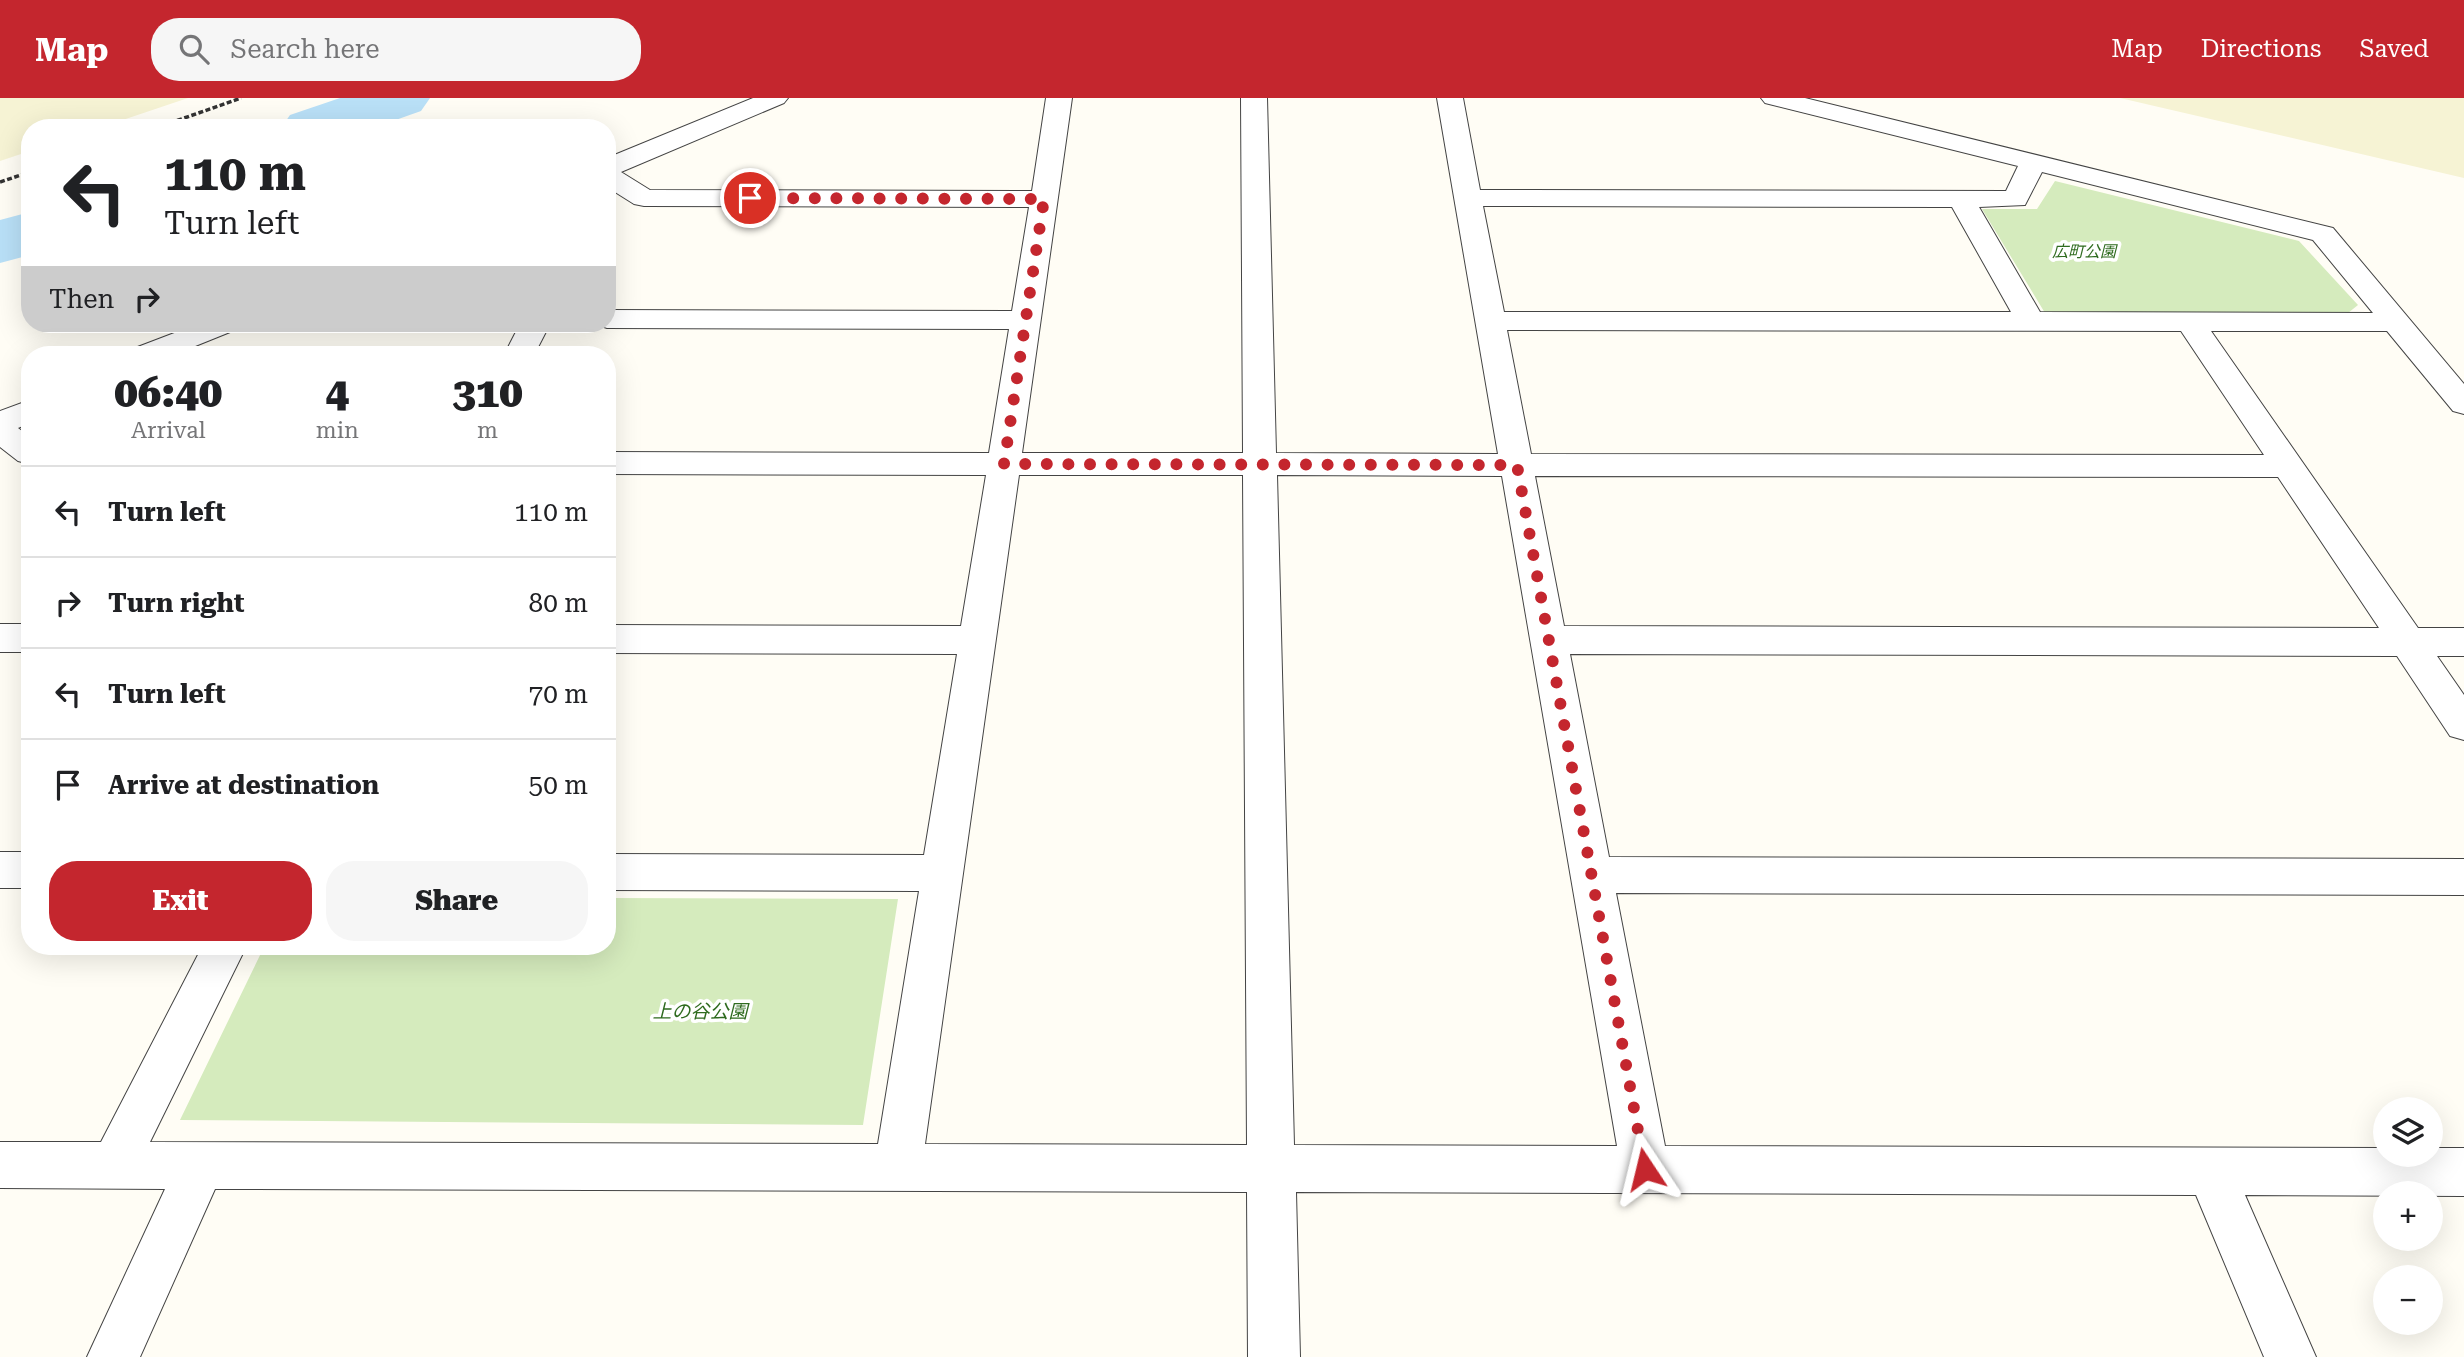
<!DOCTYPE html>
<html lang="en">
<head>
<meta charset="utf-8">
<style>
  body { margin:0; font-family:"Roboto Serif","Noto Sans JP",serif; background:#f6f6f6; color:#202124; height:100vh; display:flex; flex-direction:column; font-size:26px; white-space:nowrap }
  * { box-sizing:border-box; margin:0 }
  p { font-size:23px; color:#757577 }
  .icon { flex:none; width:38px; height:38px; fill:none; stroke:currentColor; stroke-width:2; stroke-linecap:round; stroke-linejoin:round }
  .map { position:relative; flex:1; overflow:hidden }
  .side { position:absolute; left:21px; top:248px; width:595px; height:609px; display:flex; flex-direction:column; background:#fff; border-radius:28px; box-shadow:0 7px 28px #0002 }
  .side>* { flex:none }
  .banner { position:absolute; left:21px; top:21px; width:595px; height:214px; border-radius:28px; box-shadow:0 7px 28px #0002; background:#fff; color:#202124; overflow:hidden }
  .fabs { position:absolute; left:2373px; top:999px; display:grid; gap:14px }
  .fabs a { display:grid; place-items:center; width:70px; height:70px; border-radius:50%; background:#fff; box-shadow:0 7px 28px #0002; font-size:35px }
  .pin { position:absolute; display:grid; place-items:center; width:60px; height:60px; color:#fff; margin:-30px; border:4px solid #fff; border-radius:50%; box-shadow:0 2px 7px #0007 }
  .me { position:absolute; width:77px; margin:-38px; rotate:350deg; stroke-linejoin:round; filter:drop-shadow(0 0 5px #0008) }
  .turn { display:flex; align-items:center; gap:24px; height:147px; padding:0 28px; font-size:32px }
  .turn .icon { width:91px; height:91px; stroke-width:2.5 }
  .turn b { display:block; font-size:49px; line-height:60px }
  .then { display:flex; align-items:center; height:66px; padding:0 28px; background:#0003; gap:14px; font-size:26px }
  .eta { display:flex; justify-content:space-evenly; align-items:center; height:119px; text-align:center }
  .eta b { font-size:42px; font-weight:800; line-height:49px }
  .primary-button { display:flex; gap:14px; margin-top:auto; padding:14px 28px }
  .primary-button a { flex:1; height:80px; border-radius:28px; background:#c4262e; color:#fff; font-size:28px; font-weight:800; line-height:80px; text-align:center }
  .primary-button a+a { background:#f6f6f6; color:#202124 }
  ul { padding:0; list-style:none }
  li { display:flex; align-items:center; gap:21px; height:91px; padding:0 28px; border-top:2px solid #e0e0e0 }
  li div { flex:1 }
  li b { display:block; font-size:26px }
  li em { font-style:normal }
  header { display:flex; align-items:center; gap:42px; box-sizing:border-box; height:98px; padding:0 35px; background:#c4262e; color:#fff }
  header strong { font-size:33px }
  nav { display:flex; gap:38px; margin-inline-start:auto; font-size:24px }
  .search { width:490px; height:63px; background:#f6f6f6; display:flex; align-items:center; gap:18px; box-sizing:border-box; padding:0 24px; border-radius:28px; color:#757577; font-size:26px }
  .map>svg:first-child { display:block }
  .farmland { fill:#f6f3d4 }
  .green { fill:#d5ebbd }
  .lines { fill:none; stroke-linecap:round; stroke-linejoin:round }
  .river { fill:#b9e0f7; fill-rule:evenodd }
  .minor-casing { stroke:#444; stroke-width:2 }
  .path { stroke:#333; stroke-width:3.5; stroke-dasharray:5 2.5; stroke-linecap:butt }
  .minor { fill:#fff; fill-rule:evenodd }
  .route { stroke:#c4262e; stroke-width:12; stroke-dasharray:0 21.6 }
  .labels { text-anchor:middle; stroke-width:7; stroke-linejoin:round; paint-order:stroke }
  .far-park-label { font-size:16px; font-style:italic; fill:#2f6b1f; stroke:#fff }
  .park-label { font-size:19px; font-style:italic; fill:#2f6b1f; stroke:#fff }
</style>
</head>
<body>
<header>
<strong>Map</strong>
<div class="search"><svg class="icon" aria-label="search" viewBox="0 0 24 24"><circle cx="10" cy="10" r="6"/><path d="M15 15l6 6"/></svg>Search here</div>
<nav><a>Map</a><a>Directions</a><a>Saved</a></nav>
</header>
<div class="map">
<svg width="2464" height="1259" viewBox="0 0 2464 1259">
  <rect width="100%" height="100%" fill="#fffdf5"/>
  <g class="farmland">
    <path d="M0,0H188L99,30H30V53L0,63Z"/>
    <path d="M2120,0H2464V80Z"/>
  </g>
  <g class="green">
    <path d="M2055,83L2299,143L2358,207L2348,215H2045L1982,111H2037Z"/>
    <path d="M607,800L898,801L863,1027L180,1022L264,849H607Z"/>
  </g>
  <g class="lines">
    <g class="river">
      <path d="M340,0H430L421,13L373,30H281L290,17Z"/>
      <path d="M30,114V157L0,165V122Z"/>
    </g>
    <g class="minor-casing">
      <g id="minor">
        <path d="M753,0H788L784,5L621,74L650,92L1032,93L1046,0H1072L1022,355H1243L1241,0H1267L1276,355L1498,356L1437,0H1463L1480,92L2006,93L2018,68L1765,5L1761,0H1805L2333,130L2464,286V316L2453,313L2387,233H2211L2418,530H2464V558H2437L2464,597V642L2450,638L2397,558L1570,556L1609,759L2464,761V797L1616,795L1665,1048L2385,1050V1057H2431V1050H2464V1098L2245,1097L2316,1259H2264L2196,1097L1296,1094L1300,1259H1248L1247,1094L215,1091L140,1259H87L165,1091L0,1090V1044H101L202,849H246L150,1044L878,1046L919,793L607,792V756L924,757L957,556L607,555V527L961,528L986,377L607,376V354L989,355L1009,231L607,230L595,226H607V212L1012,213L1029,109L644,108L634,106L607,89V60ZM2042,74L2313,142L2373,215L2040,214L1979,109L2025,107ZM1483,108L1952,109L2011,214H1504ZM1507,232L2181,233L2264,357L1531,356ZM1019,377H1243L1247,1047L925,1046ZM1277,377L1502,378L1617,1048L1294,1047ZM1535,378L2278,379L2379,530L1564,528Z"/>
        <path d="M198,226H239L235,232L173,257H131L135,250Z"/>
        <path d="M520,226H550L534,257H504Z"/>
        <path d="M30,302V325L18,330L30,339V366L18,363L0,349V313Z"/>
        <rect x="0" y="526" width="30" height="28"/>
        <rect x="0" y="754" width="30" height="36"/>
      </g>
    </g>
    <g class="path">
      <path d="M156,30L241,0"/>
      <path d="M0,84L30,74"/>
    </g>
    <use href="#minor" class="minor"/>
  </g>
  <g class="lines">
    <path class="route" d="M750,100L1044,101L1004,366L1517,367L1645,1071"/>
  </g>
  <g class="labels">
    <g class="far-park-label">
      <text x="2084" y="159">広町公園</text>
    </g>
    <g class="park-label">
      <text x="700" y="920">上の谷公園</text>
    </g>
  </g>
</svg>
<div class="fabs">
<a><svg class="icon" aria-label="layers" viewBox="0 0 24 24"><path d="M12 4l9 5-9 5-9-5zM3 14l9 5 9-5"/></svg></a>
<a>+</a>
<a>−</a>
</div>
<div class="pin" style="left:750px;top:100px;background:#d93025"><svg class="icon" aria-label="arrive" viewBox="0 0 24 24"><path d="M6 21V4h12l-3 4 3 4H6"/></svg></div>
<svg class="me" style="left:1645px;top:1071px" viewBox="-20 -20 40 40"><path d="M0-17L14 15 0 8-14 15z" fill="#c4262e" stroke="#fff" stroke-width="4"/></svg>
<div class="banner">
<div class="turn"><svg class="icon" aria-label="left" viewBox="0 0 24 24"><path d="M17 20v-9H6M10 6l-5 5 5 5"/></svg><div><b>110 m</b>Turn left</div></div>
<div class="then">Then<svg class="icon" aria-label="right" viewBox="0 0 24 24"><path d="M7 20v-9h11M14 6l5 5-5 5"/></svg></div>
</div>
<section class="side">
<div class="eta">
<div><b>06:40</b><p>Arrival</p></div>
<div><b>4</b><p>min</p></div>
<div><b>310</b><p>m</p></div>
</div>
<ul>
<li><svg class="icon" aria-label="left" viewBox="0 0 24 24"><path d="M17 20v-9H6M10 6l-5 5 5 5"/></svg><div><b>Turn left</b></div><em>110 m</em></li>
<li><svg class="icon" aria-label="right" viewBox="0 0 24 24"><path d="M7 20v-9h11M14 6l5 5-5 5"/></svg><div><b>Turn right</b></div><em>80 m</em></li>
<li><svg class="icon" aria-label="left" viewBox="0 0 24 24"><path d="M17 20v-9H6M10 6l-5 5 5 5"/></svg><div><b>Turn left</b></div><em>70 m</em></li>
<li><svg class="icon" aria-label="arrive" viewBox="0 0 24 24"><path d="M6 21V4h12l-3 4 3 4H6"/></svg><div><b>Arrive at destination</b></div><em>50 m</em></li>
</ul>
<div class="primary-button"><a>Exit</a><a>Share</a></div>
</section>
</div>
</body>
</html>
